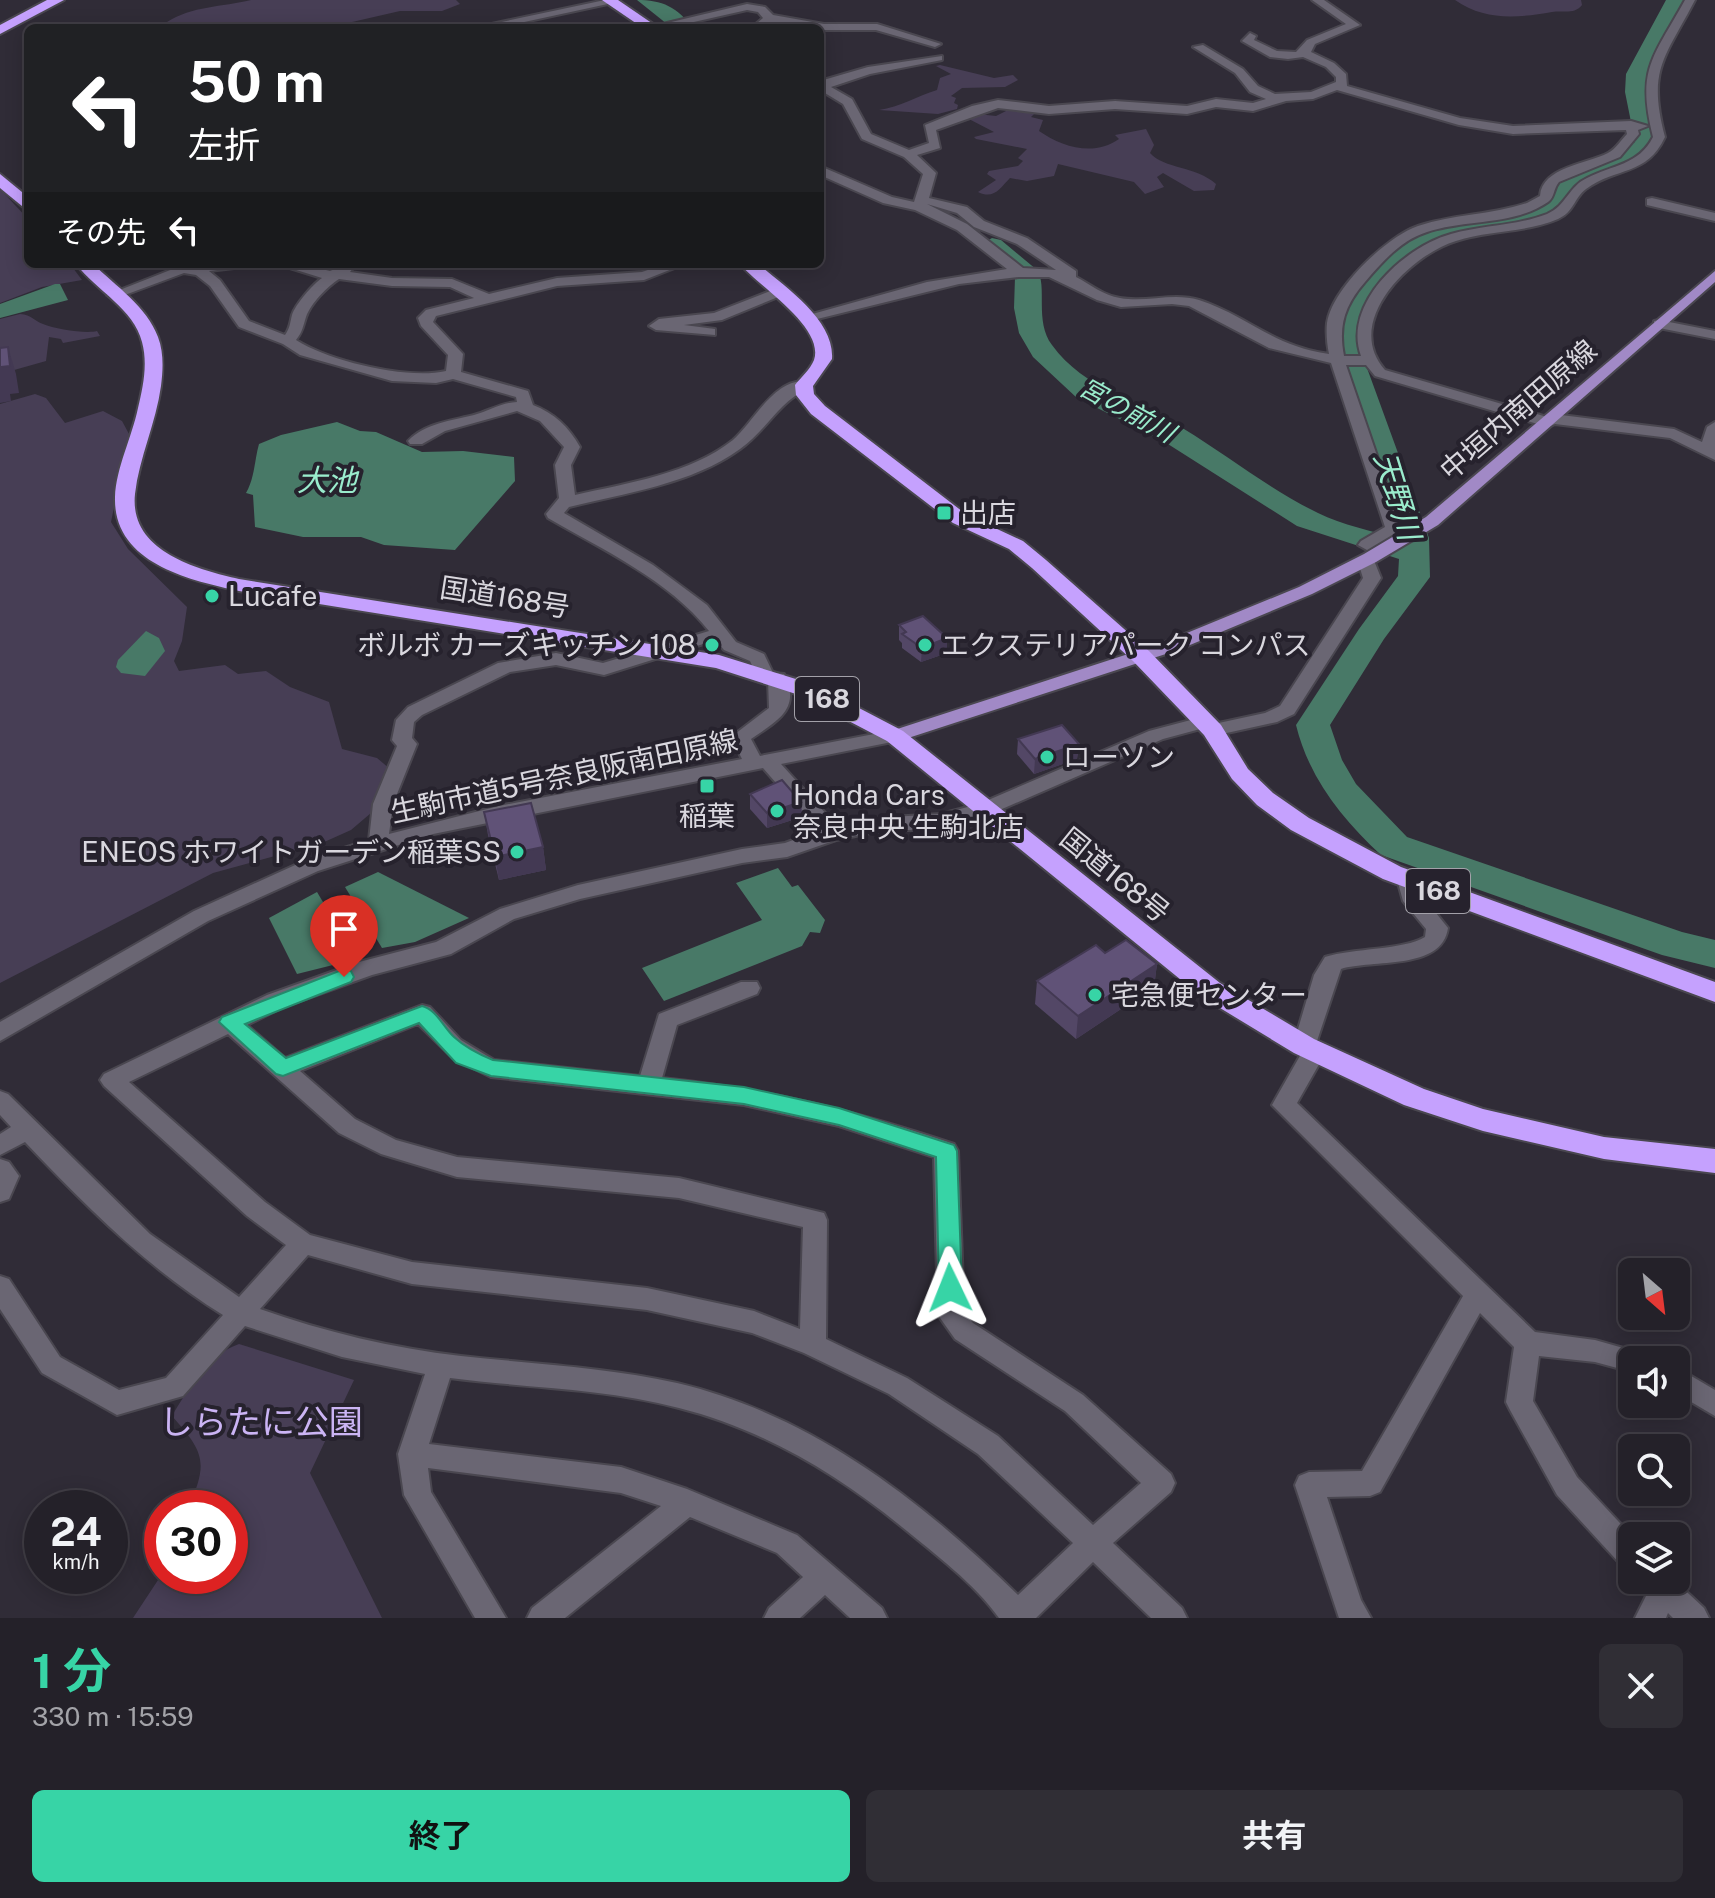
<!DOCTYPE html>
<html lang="ja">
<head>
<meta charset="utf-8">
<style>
  body { margin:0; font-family:"Public Sans","Noto Sans JP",sans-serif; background:#302e35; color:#f1f3f6; height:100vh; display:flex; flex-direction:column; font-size:30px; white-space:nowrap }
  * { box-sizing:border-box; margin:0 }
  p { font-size:26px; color:#a3a3a8 }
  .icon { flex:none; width:44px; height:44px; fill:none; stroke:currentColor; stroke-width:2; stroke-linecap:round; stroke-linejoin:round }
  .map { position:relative; height:1618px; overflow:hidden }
  .details { display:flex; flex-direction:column; background:#242129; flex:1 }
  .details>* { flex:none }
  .guide { position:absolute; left:24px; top:24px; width:800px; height:244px; border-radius:12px; box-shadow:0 4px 20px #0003,0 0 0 2px #413e46; background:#202124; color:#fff; overflow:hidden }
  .needle { width:52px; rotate:152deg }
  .fabs { position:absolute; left:1618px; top:1258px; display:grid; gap:16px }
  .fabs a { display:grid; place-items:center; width:72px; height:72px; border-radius:12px; background:#242129; box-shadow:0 4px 20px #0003,0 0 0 2px #413e46; font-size:40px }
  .speed { position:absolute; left:24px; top:1490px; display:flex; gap:16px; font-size:40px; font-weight:700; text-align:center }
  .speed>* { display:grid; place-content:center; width:104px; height:104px; border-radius:50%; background:#242129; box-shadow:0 4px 20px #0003,0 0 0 2px #413e46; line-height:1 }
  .speed small { font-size:20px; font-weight:400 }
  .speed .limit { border:12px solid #d22; background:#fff; color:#111 }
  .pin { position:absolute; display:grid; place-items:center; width:68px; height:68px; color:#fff; margin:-82px -34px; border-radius:50% 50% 50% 0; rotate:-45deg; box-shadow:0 0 8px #0007 }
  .pin .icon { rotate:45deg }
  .me { position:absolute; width:88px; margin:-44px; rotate:358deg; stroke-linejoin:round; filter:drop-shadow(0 0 6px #0008) }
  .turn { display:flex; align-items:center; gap:28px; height:168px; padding:0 32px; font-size:36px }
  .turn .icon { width:104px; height:104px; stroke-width:2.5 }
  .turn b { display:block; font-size:56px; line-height:68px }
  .then { display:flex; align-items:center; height:76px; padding:0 32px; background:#0003; gap:16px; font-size:30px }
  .round { display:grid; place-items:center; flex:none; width:84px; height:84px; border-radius:12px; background:#302e35 }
  .head { display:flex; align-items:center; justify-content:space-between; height:136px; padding:0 32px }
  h1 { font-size:48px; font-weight:700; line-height:60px; color:#37d4a6 }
  .button { display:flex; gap:16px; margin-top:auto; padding:16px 32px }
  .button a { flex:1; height:92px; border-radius:12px; background:#37d4a6; color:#111; font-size:32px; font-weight:700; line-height:92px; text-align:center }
  .button a+a { background:#302e35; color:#f1f3f6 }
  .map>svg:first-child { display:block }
  .green { fill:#473e55 }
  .water { fill:#487967 }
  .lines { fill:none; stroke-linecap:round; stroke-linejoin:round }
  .river { fill:#487967; fill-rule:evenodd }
  .minor-casing { stroke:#4a4750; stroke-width:4 }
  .major-casing { stroke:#4a4750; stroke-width:4 }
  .highway-casing { stroke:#4a4750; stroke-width:4 }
  .minor { fill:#6a6673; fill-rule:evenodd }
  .major { fill:#a189c6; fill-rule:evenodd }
  .highway { fill:#c5a1fe; fill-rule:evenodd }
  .wall { fill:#534766 }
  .shaded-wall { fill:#433953 }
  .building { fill:#605277; stroke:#433953; stroke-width:2 }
  .route { fill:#37d4a6; stroke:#248a6c; stroke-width:2 }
  .poi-dot { fill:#37d4a6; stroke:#26222d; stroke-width:3 }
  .labels { text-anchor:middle; stroke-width:8; stroke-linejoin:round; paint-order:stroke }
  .far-water-label { font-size:26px; font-style:italic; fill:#9aeccd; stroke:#26222d }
  .shield { fill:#26222d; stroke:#a3a1a9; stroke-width:2 }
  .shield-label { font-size:26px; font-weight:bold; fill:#d9d7de }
  .street-label { font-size:28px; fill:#d9d7de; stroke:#26222d }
  .poi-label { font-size:28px; fill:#d9d7de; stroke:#26222d; text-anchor:start }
  .water-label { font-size:30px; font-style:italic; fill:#9aeccd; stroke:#26222d }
  .near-park-label { font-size:34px; fill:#cbb4f4; stroke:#26222d }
</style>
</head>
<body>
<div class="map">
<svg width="1715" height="1618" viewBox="0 0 1715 1618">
  <rect width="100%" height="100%" fill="#302c37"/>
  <g class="green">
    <path d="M251,0H456L460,4L442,11H400L326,28H166L170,24L167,22C192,6 222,7 251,0Z"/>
    <path d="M1455,0H1581L1582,5C1574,15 1564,10 1552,12C1517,18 1485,21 1455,0Z"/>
    <path d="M940,65L994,78L1013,75L1018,80L1005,87L962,88L951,96L956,98L954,103L958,105L957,109L938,114L879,110C900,107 917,96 937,90L940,78L951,74L936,66Z"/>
    <path d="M1014,107L1037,111L1031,117L1043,120L1039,131C1062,147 1094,157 1119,139L1115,135L1146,129L1154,145L1150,153C1164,169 1196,166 1216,184L1214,190L1194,191L1163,173L1157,177L1164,187L1145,194L1134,182L1058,164L1054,176L1027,181L1010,178C1000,188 994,200 978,192L996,180L987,174L989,171L1018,166L1023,161L1018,158L1027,149L976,139L974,137L994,132L967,118L977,114L996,116Z"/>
    <path d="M0,189L28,219V264H70L82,280L42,287L0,303Z"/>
    <path d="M20,314C32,315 34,321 43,324C55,329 86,334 97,331L100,336L63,343L61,339L49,337L46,361L0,374V319Z"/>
    <path d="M35,394L46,398L65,423L103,411L122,421L129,434L111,522L128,549L187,607L182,641L174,661L179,671L225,665L238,674L266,671L290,687L329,702L342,749L377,758L390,769L371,813L351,830L322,843L213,873L0,983V404Z"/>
    <path d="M239,1344L354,1380L310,1473L382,1618H133L162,1574L230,1576V1508H188C209,1462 204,1452 172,1416C188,1389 209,1354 239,1344Z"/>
  </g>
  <g class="water">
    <path d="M55,284H60L68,300L0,318V304Z"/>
    <path d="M337,422L360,431L376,432L422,452L463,451L514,457L515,481L455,550L384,545L361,537H303L255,527L253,495L246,493C255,477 254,462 259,444L281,435Z"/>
    <path d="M146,631L159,638L165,651L145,676L121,673L116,667L118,660Z"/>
    <path d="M778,868L792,887L798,885L825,920L820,933L810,932L802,946L664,1001L642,968L762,920L736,883Z"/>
    <path d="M378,872L469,918L415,942L382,948L345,887Z"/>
    <path d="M317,892L357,959L297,974L269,918Z"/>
  </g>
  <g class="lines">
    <g class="river">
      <path d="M637,0C662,0 678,7 692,28H672Z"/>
      <path d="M1666,0H1686C1672,26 1646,56 1647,87C1647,106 1664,132 1654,149C1631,168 1601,169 1578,187C1567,195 1564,213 1550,218C1485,242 1435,222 1385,284C1366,307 1359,328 1363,357L1429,538L1430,577L1384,639L1330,725L1342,760L1356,784L1407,837L1682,932L1715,940V968L1662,955L1381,855C1342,819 1309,778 1296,725L1359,629L1398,576L1399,559L1297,526L1160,439L1077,398L1033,357L1019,333L1014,308L1015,277L980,245L992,238L1001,240L1037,270C1048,286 1034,321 1052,345C1084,389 1139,402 1184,429C1228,456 1271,490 1318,513C1342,525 1373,531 1399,539L1337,357L1335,328L1344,304L1379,259L1398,243L1438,225L1536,207L1564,175L1635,142L1625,92L1626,74Z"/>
    </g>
    <g class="minor-casing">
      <g id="minor">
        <path d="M605,0L617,2L496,28H473Z"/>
        <path d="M1312,0H1324L1360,25L1315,44L1311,52L1334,63L1346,74L1347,86L1460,118L1513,126L1631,121L1648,126L1638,130L1639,134L1620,157L1559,182C1553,189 1555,197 1548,202C1513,226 1466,219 1427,232C1401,240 1382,262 1365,282C1345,305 1338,325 1344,356H1361C1342,304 1404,247 1451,234C1483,225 1516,226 1547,214C1566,206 1569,186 1587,178C1612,165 1639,165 1653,137C1636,69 1653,58 1685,0H1695C1665,58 1647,69 1665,137C1647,176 1616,167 1586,189C1574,198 1574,212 1558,219C1525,233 1489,230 1456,241C1410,255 1342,322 1385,370L1547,417L1553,414L1674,429L1702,442L1707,427L1715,422V460L1670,438L1555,424L1548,427L1375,376L1366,365H1346L1402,529L1367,550L1358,545L1361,541L1385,527L1331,363L1269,348L1189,306L1172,304L1121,307L1097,300L1049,277H1019L959,284L805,322L798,318L927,282L1007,269L957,230L915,210L883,203L820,175V166L892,197L914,202L923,174L904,157L862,139L843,104L820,90V81L868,67L942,56V60L870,74L831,87L852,99L871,134L909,150L929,143L925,125L972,106L998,100L1049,106L1115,101L1187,106L1216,99L1253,103L1266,99L1250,92L1235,73L1193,47L1203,45L1243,69L1258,86L1275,94L1311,92L1336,82V77L1326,67L1303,57L1288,59L1270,57L1242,41L1250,33L1256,36L1254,40L1277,51L1296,52L1307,40L1346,24ZM1337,90L1459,125L1513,134L1626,130L1627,134C1621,140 1616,149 1608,153C1587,164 1542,167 1540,196L1527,203C1492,215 1454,214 1418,226C1386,237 1332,289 1327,323C1326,333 1327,344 1329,354C1272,346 1248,316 1199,300C1172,292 1147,303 1120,298C1104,296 1090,284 1076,277V271L1027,238L984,221L967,207L929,198L936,173L917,155L940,148L936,130L998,108L1049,114L1115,109L1187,114L1216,107L1253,111L1286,101L1313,99ZM927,204L957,213L974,227L1017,244L1056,270L1023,268L967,224Z"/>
        <path d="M747,4L765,7L773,15L824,24H877L941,44L935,47L876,30H824L771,22L764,28H751L763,18L758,12L747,10L667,28H646Z"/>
        <path d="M1652,198L1715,213V221L1647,205V199Z"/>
        <path d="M241,264L234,268L209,271L220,280L249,321L285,335C290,328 290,323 292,315C295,305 313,284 322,278L277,264H301L330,271L347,264L353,268L350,272L392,278L452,279L489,294L557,278L642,272L665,264H685L644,280L557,286L436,316L433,322L463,354L461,372L528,391L533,405C554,413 569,427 580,447L571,465L575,495C627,483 690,474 733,440C754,422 776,375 809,382V388C778,402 767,430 740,449C692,484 625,493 569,507L564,513L653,565L707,605L736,642L764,654L773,673L784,674C802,709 777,721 751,739L760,756L895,730L902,732L905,736L902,740L781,764L837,826L875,818L941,814L979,804L1149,731L1206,716L1213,718L1214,724L1265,713L1280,706L1363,578L1358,562L1361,558H1373L1381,578L1294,714L1277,722L1213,736L1206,734L1204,728L1163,739L986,816L941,828L875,832L836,840L787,857L742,863L580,899L514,919L451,954L372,975L283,1007L247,1025L285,1058L422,1005L430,1007L461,1040L494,1060L640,1076L659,1014L741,982H757L760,988L757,994L677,1025L662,1078C767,1089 855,1111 954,1144L958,1151L964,1312L973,1323L1083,1395L1171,1474L1175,1483L1171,1492L1113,1543L1182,1608L1187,1618H1151L1093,1562L1036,1618H999C975,1584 935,1554 902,1527C836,1473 762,1429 679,1408C604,1388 526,1388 450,1378L429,1444L621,1467L687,1489L797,1535L882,1608L887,1618H850L825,1595L800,1618H764L769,1608L803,1577L777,1553L690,1517L565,1618H527L532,1608L661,1506L621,1493L428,1468L431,1492L506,1618H475L404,1495L398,1454L425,1374L342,1357L245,1326L183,1396L117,1415L42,1373L0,1309V1276L9,1279L60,1357L119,1390L166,1378L223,1315C147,1268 86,1206 25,1142L0,1155V1134L11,1127L0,1115V1091L8,1094L150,1234L239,1297L286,1245L247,1216L104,1086L100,1080L104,1074L267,995L359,962L436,942L500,909L578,885L742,849L785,843L818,831L763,768L433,834L318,871L208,921L0,1041V1022L194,911L304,861L369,840L373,804L397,746L392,740L396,720L408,707L498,663L556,653L603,663L709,631C669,580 603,550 548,518L546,514L559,498L555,465L564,447L540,421L517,411L445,431L422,444H410L408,441C425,423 451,421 474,415C489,411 500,403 517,402L516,397L453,379L436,383L392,381L300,355L283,344L239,327L210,286L196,275L184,273L114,299L107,295L183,265ZM339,279L392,286L450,287L474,298L426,310L418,318L421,326L448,355L446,371C407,380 329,361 296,340C303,331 303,326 306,317C311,303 327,287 339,279ZM716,640L724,650L750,661L758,679L768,680L769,708L731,737L742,759L499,806L389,834L393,804L417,744L412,738L414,722L422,715L510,672L556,665L604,675ZM418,1024L453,1058L491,1077L744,1105L839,1126L934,1157L938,1315L955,1339L1065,1411L1141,1483L1093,1525L998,1436L907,1378L826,1339L827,1220L824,1213L679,1178L457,1157L396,1140L355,1119L300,1071ZM228,1034L339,1133L381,1154L457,1177L679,1198L803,1227L800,1329L754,1311L647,1288L412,1262L310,1235L265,1202L129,1082ZM308,1255L412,1284L647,1310L752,1333L804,1353L889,1394L978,1454L1073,1543L1018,1595C921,1500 812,1415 677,1383C606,1367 533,1364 461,1356C392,1348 325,1332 260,1309Z"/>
        <path d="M778,288L783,289V295L722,320L684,325L715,329V335L656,330L649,326L659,319L714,313Z"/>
        <path d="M1659,320L1715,331V339L1654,327V321Z"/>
        <path d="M1407,872L1414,874L1424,898L1448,928C1442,971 1372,959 1341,969L1316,1044L1323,1046L1326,1052L1297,1103L1535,1332L1595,1340L1641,1353L1645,1360H1632V1372L1595,1362L1539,1356L1533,1401L1577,1477L1632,1536V1570L1622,1566L1557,1495L1510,1410L1506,1402L1514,1347L1480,1313L1380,1492L1370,1496L1327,1497L1361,1600L1371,1618H1339L1295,1485L1299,1476L1309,1472L1362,1471L1463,1296L1272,1105L1301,1054L1293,1046L1314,975L1325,957C1353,948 1404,950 1425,937L1426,929L1403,901L1397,879Z"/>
        <path d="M0,1159L9,1162L19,1176L9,1199L0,1202Z"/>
        <path d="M1676,1367L1715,1390V1416L1676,1393Z"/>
        <path d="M1639,1580H1674L1704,1608L1709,1618H1673L1668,1613L1666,1618H1635L1647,1594Z"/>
      </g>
    </g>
    <g class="major-casing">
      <path id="major" d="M1715,271V282L1438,525L1376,562L1312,594L1178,650L902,740H888L885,736L888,732L1165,642L1299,587L1364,554L1426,517Z"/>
    </g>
    <g class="highway-casing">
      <g id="highway">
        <path d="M47,0H64L0,34V25Z"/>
        <path d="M602,0H618L659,28H643Z"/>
        <path d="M0,174L28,197V211L0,188Z"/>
        <path d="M76,264H93C116,286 147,307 158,337C164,353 163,370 161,386C156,423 139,458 135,494C129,551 196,569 239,579L719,655L815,685L903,731L1220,983L1314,1039L1424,1089L1483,1109L1604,1137L1715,1149V1173L1604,1159L1483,1131L1404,1105L1294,1053L1202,997L887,741L799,695L716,668L239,591C189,580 113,563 115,497C116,468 132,437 138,408C143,387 148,364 142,342C134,309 96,290 76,264Z"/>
        <path d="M740,264H758C784,286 835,320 832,359L813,386L814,394L825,406L967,515L1023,541L1046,560L1149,651L1221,725L1248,769L1273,793L1309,818L1401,867L1715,982V1002L1383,879L1291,830L1257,805L1232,779L1204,735L1133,661L1032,568L1009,549L953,523L811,414L796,395L795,385C801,377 810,370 814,360C825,327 758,286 740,264Z"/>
      </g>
    </g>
    <use href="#minor" class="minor"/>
    <use href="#major" class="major"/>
    <use href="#highway" class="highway"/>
  </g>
  <g class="wall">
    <path d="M899,625L947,653L921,662L902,648V643L899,640Z"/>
    <path d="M1018,739L1079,744L1077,759L1034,774L1017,754Z"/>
    <path d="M750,794L801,802L802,817L767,828L750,809Z"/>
    <path d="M484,812L543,847L546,870L499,880L488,835Z"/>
    <path d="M1105,953L1157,964L1154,987L1076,1039L1035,1004L1037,981Z"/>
  </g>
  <g class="shaded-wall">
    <path d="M8,347L16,374L19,393L10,394L11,401L0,403V374Z"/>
    <path d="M947,638V653L921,662L922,648Z"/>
    <path d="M1079,744L1077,759L1034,774L1035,759Z"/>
    <path d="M801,802L802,817L767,828V813Z"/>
    <path d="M543,847L546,870L499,880L495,857Z"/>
    <path d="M1157,964L1154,987L1076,1039L1078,1016Z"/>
  </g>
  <g class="building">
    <path d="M8,347L10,366L2,367V374H0V348Z"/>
    <path d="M923,616L947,638L922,648L902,634L906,632L899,625Z"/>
    <path d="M1062,725L1079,744L1035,759L1018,739Z"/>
    <path d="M782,780L801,802L767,813L750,794Z"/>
    <path d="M531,803L543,847L495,857L484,812Z"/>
    <path d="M1126,940L1157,964L1078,1016L1037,981L1096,945L1105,953Z"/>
  </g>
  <path class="route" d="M344,969L351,971L354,977L351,982L245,1024L286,1058L422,1006C437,1010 443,1027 454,1037C466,1048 478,1054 493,1060L744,1087L839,1108L954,1145L957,1151L962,1288L959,1295L950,1297L942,1295L939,1288L936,1157L839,1125L744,1104L491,1076L456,1063L419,1023L283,1076L276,1074L219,1022L222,1017Z"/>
  <g class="poi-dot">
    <rect x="936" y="505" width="16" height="16" rx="4"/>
    <circle cx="212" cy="596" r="8"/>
    <circle cx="712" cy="645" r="8"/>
    <circle cx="925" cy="645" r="8"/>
    <circle cx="1047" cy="757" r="8"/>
    <rect x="699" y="778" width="16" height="16" rx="4"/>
    <circle cx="777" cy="811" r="8"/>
    <circle cx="517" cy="852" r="8"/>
    <circle cx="1095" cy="995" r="8"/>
  </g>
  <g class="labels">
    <g class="far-water-label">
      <text transform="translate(1127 410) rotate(29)" y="9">宮の前川</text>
    </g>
    <g class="shield">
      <rect x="795" y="677" width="64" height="44" rx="6"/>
      <rect x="1406" y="869" width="64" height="44" rx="6"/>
    </g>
    <g class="shield-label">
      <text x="827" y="708">168</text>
      <text x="1438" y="900">168</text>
    </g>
    <g class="street-label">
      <text transform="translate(1518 410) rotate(-41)" y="10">中垣内南田原線</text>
      <text transform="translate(505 597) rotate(9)" y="10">国道168号</text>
      <text transform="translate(564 776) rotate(-12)" y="10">生駒市道5号奈良阪南田原線</text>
      <text transform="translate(1115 875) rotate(39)" y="10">国道168号</text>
    </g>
    <g class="poi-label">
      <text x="960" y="523">出店</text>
      <text x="228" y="606">Lucafe</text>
      <text x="696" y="655" text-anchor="end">ボルボ カーズキッチン 108</text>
      <text x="941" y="655">エクステリアパーク コンパス</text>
      <text x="1063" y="767">ローソン</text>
      <text x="793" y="805">Honda Cars<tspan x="793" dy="32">奈良中央 生駒北店</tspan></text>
      <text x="707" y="826" text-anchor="middle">稲葉</text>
      <text x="501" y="862" text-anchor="end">ENEOS ホワイトガーデン稲葉SS</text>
      <text x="1111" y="1005">宅急便センター</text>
    </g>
    <g class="water-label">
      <text x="327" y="491">大池</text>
      <text transform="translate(1397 496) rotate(73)" y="10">天野川</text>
    </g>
    <g class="near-park-label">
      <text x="261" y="1434">しらたに公園</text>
    </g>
  </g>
</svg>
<div class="fabs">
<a><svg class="needle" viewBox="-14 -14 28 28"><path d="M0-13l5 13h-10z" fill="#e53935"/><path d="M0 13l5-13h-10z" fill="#a3a3a8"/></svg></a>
<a><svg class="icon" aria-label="sound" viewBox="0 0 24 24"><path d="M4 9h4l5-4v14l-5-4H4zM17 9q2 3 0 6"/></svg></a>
<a><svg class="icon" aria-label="search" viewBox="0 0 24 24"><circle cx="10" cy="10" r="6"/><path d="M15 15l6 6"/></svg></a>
<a><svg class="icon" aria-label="layers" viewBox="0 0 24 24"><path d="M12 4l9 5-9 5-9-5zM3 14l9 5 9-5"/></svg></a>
</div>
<div class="speed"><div>24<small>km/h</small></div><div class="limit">30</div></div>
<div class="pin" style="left:344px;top:977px;background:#d93025"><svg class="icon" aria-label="arrive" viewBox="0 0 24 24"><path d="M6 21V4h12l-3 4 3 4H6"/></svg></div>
<svg class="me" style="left:950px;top:1288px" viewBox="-20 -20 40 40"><path d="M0-17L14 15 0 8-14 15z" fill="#37d4a6" stroke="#fff" stroke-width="4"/></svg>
<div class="guide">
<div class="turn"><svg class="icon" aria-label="left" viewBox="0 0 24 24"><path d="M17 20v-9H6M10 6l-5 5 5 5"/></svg><div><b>50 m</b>左折</div></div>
<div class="then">その先<svg class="icon" aria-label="left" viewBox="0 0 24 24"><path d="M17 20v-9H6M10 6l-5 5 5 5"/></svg></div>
</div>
</div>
<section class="details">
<div class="head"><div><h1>1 分</h1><p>330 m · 15:59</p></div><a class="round"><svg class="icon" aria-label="close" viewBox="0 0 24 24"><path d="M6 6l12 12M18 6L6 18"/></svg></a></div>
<div class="button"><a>終了</a><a>共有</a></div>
</section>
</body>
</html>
